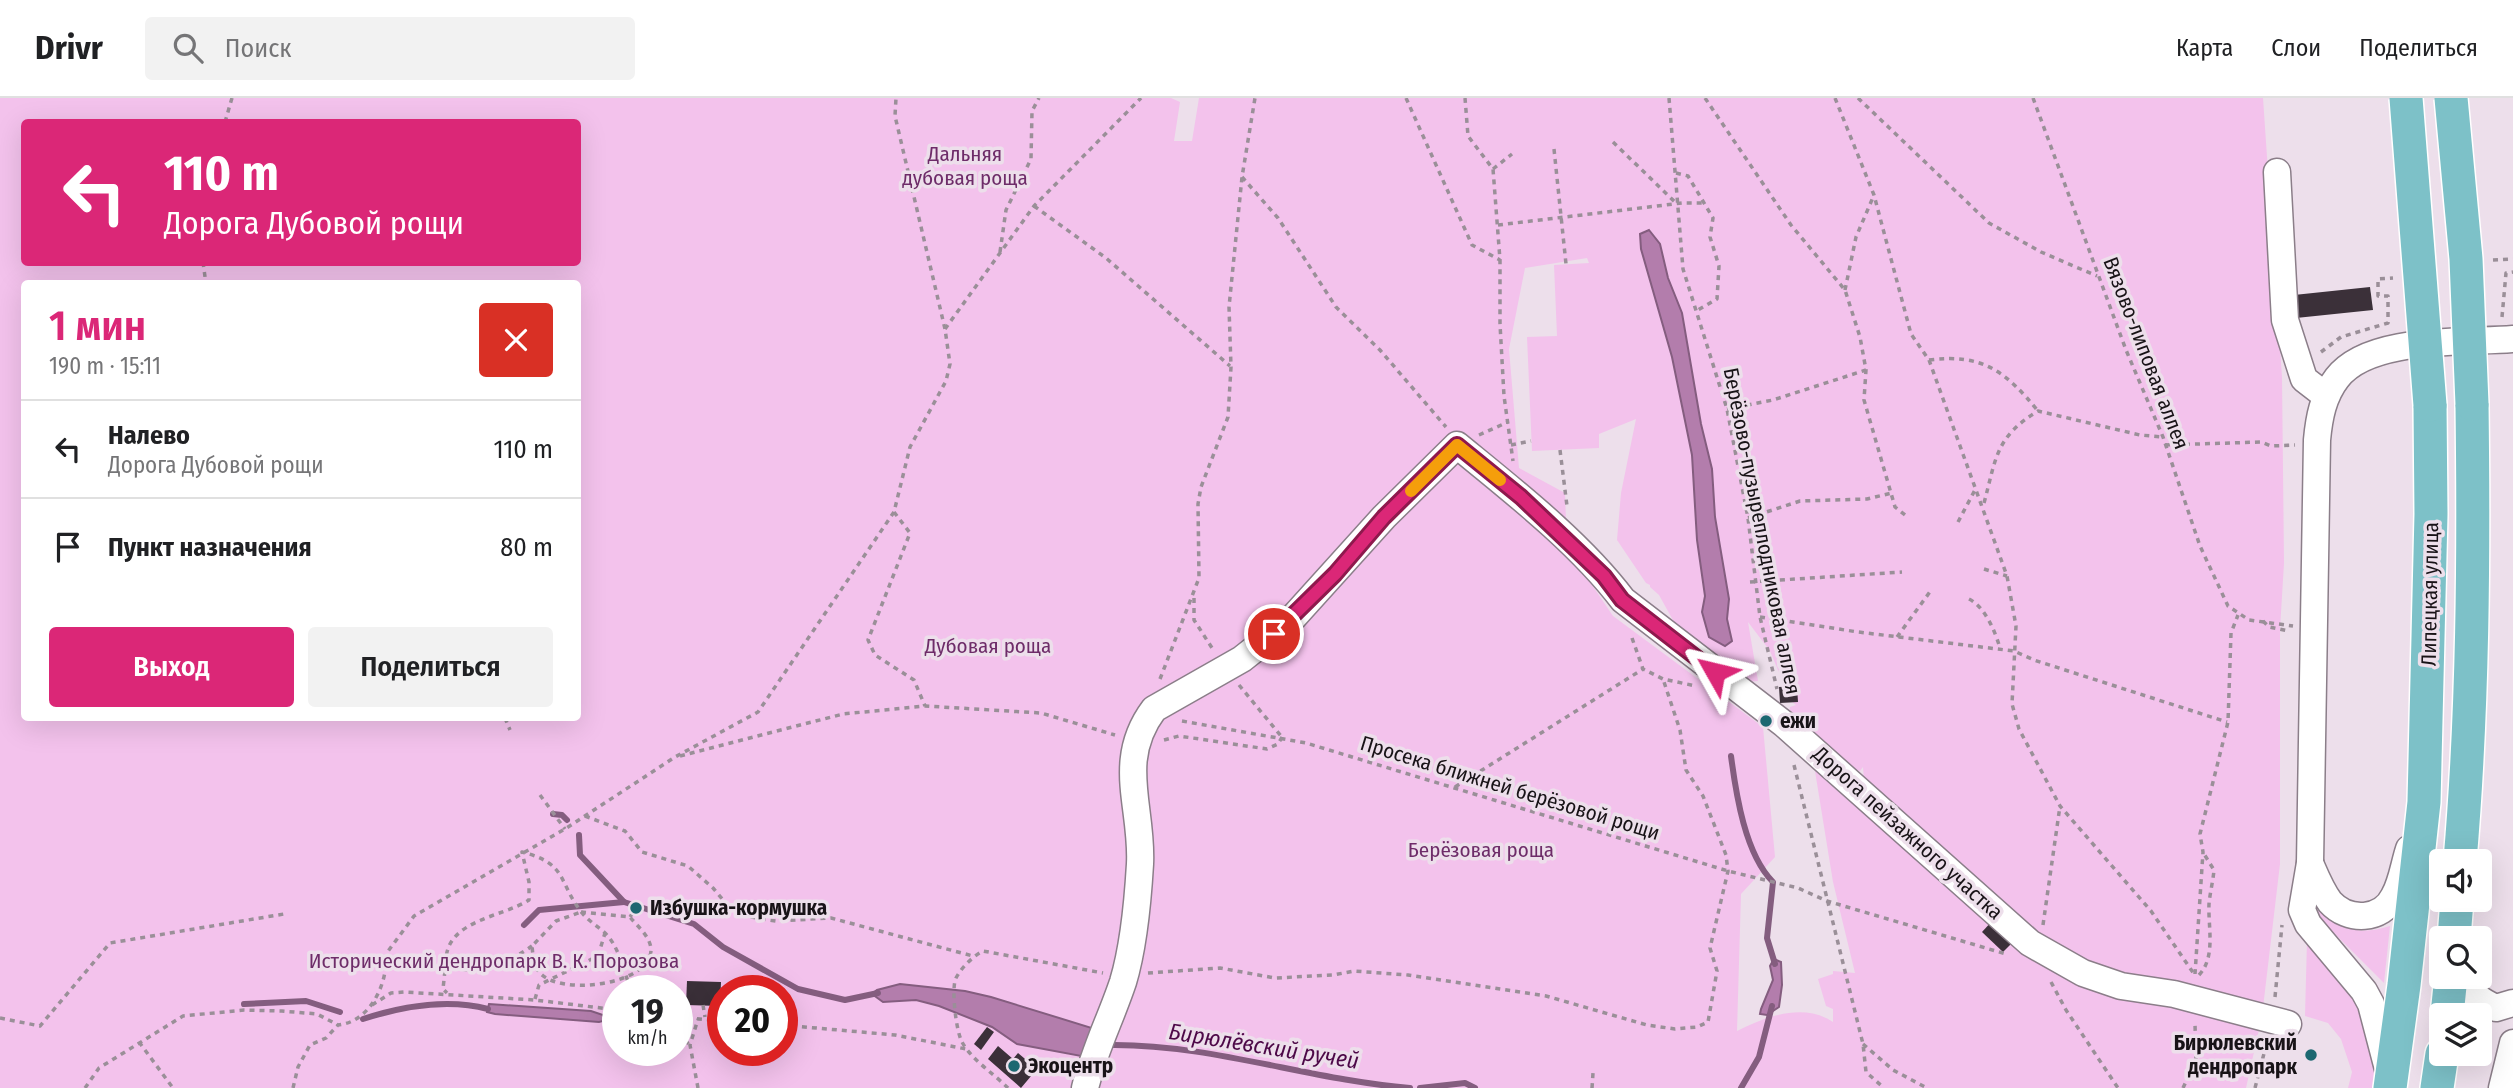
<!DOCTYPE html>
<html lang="ru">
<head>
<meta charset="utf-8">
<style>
  body { margin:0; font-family:"Fira Sans Condensed",sans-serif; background:#f2f2f2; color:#202124; height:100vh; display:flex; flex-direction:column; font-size:26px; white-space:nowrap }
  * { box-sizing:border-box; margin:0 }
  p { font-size:23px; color:#757577 }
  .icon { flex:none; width:38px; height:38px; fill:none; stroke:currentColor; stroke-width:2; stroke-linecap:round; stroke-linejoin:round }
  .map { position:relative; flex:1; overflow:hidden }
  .sheet { position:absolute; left:21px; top:182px; width:560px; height:441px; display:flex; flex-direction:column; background:#fff; border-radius:7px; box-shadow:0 7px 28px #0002 }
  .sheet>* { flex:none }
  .top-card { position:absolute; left:21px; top:21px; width:560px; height:147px; border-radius:7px; box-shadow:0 7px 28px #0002; background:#db2777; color:#fff; overflow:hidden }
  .buttons { position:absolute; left:2429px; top:751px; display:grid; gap:14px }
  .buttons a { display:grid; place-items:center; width:63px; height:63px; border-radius:7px; background:#fff; box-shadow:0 7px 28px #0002; font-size:35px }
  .speed { position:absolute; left:602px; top:877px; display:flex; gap:14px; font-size:35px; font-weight:700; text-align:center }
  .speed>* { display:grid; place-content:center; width:91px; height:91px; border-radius:50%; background:#fff; box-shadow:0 7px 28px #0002; line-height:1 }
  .speed small { font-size:18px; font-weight:400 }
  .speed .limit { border:10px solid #d22; background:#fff; color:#111 }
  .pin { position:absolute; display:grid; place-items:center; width:60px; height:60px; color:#fff; margin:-30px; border:4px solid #fff; border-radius:50%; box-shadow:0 2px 7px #0007 }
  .me { position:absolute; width:77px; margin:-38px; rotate:307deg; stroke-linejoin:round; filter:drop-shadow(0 0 5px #0008) }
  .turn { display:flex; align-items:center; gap:24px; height:147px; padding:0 28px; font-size:32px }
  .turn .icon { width:91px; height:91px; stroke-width:2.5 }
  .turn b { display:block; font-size:49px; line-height:60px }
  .round { display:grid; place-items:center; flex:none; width:74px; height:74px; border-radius:7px; background:#f2f2f2 }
  .headline { display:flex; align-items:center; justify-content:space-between; height:119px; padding:0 28px }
  h1 { font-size:42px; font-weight:600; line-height:52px; color:#db2777 }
  .primary-button { display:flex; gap:14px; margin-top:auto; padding:14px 28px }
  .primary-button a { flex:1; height:80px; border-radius:7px; background:#db2777; color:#fff; font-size:28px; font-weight:600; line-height:80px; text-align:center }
  .primary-button a+a { background:#f2f2f2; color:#202124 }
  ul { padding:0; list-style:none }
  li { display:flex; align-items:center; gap:21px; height:98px; padding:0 28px; border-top:2px solid #e0e0e0 }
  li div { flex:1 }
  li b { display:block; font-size:26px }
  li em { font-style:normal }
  header { display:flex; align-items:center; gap:42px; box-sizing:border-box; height:98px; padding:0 35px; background:#fff; border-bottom:2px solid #e0e0e0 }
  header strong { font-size:33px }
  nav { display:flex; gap:38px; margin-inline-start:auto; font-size:24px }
  .search { width:490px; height:63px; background:#f2f2f2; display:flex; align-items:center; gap:18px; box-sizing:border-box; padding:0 24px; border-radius:7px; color:#757577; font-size:26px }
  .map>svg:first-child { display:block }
  .green { fill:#f3c2ec; fill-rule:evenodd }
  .water { fill:#b37dac; stroke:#845d7f; stroke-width:2 }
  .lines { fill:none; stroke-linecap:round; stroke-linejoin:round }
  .stream { stroke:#845d7f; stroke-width:6 }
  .building { fill:#3b3039 }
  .minor-casing { stroke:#8b7e89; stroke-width:29 }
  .major-casing { stroke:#fff; stroke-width:36 }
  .path { stroke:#9a8f98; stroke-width:3.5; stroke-dasharray:5 5; stroke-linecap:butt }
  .minor { stroke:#fff; stroke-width:26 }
  .major { stroke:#7dc1c8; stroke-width:33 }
  .major-bridge-casing { stroke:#fff; stroke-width:36; stroke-linecap:butt }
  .major-bridge { stroke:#7dc1c8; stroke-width:33 }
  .route-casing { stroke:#8e194d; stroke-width:18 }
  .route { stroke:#db2777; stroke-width:12 }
  .slow { stroke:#f59e0b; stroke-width:12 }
  .poi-dot { fill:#1c6871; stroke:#eddfeb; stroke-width:2.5 }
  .labels { text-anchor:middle; stroke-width:7; stroke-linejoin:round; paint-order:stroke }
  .park-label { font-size:21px; fill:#6e2c69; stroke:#eddfeb }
  .street-label { font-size:21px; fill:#181317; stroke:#eddfeb }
  .poi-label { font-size:21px; font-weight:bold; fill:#181317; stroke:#eddfeb; text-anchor:start }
  .water-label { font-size:23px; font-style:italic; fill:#4d0948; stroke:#eddfeb }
</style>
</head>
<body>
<header>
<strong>Drivr</strong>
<div class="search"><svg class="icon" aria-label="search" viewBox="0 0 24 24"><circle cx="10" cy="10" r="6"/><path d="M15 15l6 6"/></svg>Поиск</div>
<nav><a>Карта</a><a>Слои</a><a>Поделиться</a></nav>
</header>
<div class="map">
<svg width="2513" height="990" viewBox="0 0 2513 990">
  <rect width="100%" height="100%" fill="#eddfeb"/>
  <g class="green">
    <path d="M0,0H1171L1180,4L1174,43H1192L1199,0H2263L2282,279L2284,465L2280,531V766L2262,918L2246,990H0ZM24,24H578V164H24ZM1587,160L1589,165L1554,167L1557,238L1527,239L1532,353L1599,350V336L1636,321L1621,395L1617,442L1646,485L1650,487V489L1659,497L1679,533L1746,584L1758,583L1748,524L1770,553L1791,603L1796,607L1790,609L1789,615L1853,671L1860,673L1863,669L1866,711L1814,667L1833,784L1855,875L1833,873V876L1818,881L1826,908L1833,911V924C1803,904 1765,919 1737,933L1741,796L1775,759L1763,629L1613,518L1567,450L1565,395L1519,370L1509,251L1525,170ZM24,186H578V620H24ZM618,892H677V952H618ZM723,892H782V952H723Z"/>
    <path d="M2318,804C2344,830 2354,839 2390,828L2384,885L2318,819Z"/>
    <path d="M2307,842L2357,905L2378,975L2375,990H2348L2352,974L2341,941L2328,925L2305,918Z"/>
  </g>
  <g class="water">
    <path d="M1649,132L1660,146L1668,180L1682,215L1701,326L1712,371L1715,419L1729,501L1727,521L1732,543L1725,548L1709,539L1702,514L1705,498L1697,442L1692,357L1672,259L1641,151L1640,136Z"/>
    <path d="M1774,861L1781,864L1782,887L1779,909L1767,917L1760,916L1761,911L1773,882L1770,868Z"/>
    <path d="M900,886L965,893L991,899L1095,931L1081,958L1017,946L992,929L939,908L916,902L883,904L872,896L877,892Z"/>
    <path d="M489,906L591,913L606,918L603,923L599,924L495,916L487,914Z"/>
  </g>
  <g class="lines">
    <g class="stream">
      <path d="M1731,658C1736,696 1745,756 1773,784L1767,840L1775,866"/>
      <path d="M553,716L562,717L567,722"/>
      <path d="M579,737L580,757L624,804L694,826L723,849L798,891L845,902L878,895"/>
      <path d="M524,827L539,812L624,804"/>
      <path d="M244,906L306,903L340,914"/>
      <path d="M363,921C403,908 446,900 488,911"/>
      <path d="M1111,947C1211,946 1310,982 1410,990"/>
      <path d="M1420,990L1465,985L1475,990"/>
      <path d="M1741,990L1759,959L1772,908"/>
    </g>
  </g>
  <g class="building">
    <path d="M2370,189L2373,212L2296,220L2294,197Z"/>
    <path d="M1797,588L1798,604L1780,605L1779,589Z"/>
    <path d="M1993,822L2015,842L2003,854L1982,834Z"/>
    <path d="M687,883L721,884L720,908L686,907Z"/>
    <path d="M987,929L994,934L981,952L974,946Z"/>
    <path d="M998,948L1013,961L1018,955L1037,971L1021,990L988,961Z"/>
  </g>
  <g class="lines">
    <g class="minor-casing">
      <g id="minor">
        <path d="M2277,74L2285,222L2304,281L2326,298"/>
        <path d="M2310,765C2316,779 2321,792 2330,804C2348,824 2382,823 2394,798C2402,784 2404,766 2409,751"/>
        <path d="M2465,878C2470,896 2480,903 2496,910L2513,905"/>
        <path d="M2388,971L2371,906L2364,893L2308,826L2302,812L2310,765L2317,342C2319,320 2323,298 2337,280C2369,238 2464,245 2513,241"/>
        <path d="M1085,990C1094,953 1111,920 1123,884C1133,851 1138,800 1140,766C1143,709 1115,663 1154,611L1242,561L1290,523L1384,419L1457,347C1512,392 1580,445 1623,502L1784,626L2030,845L2083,875L2121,888L2174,896L2288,926"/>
        <path d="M2502,990L2513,945"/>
      </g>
    </g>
    <g class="major-casing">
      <g id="major">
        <path d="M2460,763C2473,611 2474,458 2472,306"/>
        <path d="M2454,840L2457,802"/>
        <path d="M2447,917L2451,878"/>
        <path d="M2390,990L2404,887L2424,704L2431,416L2430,307"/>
        <path d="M2437,990L2442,956"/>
      </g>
    </g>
    <g class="path">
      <path d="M1406,0L1472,147L1500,162"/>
      <path d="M1465,0L1468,38L1493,71L1500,162V226L1504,298L1513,363"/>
      <path d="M1669,0L1683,171L1727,311L1748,420L1760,519L1777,591"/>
      <path d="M1705,0L1791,127L1845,192L1860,239L1866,272L1864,302L1895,409L1905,417"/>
      <path d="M1835,0L1874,97L1911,236L1929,262L2007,478L2016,528L2012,606L2019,631L2060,708L2151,813L2194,876"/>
      <path d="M1858,0L1989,125L2041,154L2097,178"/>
      <path d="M2033,0L2126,252L2163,339L2200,448L2228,508L2249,522L2293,528"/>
      <path d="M225,24L232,0"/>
      <path d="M1613,44L1676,105"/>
      <path d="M1554,51L1566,166"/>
      <path d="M1493,71L1512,56"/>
      <path d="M1676,75L1688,78L1713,120L1710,139L1719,168L1717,201L1698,212"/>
      <path d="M1242,79L1278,120L1336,209L1380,252L1446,329"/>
      <path d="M1034,108L1106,160L1230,268"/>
      <path d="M1498,127L1682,105H1703"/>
      <path d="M1000,154L1006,112L1031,61L1032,13L1039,0"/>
      <path d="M2493,162L2513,161"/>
      <path d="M203,164L206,186"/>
      <path d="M1845,192L1856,139L1874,97"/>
      <path d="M2502,219L2506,175L2513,174"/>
      <path d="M945,231L1034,108L1141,0"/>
      <path d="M2321,254L2341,239L2388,225V198H2378V181L2393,180"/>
      <path d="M1929,262C1983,255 2006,274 2038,313"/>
      <path d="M1727,311L1773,302L1866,272"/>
      <path d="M1479,337L1508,324"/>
      <path d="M1511,347L1531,343"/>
      <path d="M2165,347L2261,344L2271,348L2295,347"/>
      <path d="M1560,352L1567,408"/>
      <path d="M1984,405C1996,361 1995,339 2038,313L2140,337L2163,339"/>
      <path d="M894,414L910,435L868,542L875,557L914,582L925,608"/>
      <path d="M1748,420L1800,403L1867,401L1892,395"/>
      <path d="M1958,424L1976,390"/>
      <path d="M1984,471L2007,478"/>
      <path d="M1750,484L1902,474"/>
      <path d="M1194,500V522L1214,553"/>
      <path d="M1969,501C1985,509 1995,533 2000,550"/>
      <path d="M1760,519L1858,534L2014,553L2034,562L2227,624"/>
      <path d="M2263,523L2269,529L2289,533"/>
      <path d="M1897,539L1932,491"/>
      <path d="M1632,540L1643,571L1663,581L1696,588"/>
      <path d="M1160,581L1199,480L1198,406L1201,389L1228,319L1231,269L1229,209L1242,79L1255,0"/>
      <path d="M1239,587L1281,638"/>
      <path d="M505,620L510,632"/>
      <path d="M1182,623L1306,645L1728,773L1798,790L1827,803L2006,856"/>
      <path d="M1164,642L1179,638L1267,651L1278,646L1282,639"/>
      <path d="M680,658L843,616L925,608L1041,615L1115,637"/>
      <path d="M1794,667L1863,946L1866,974L1884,990"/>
      <path d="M1455,689L1643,571"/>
      <path d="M540,697L565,731"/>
      <path d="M585,718L625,733L642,754L688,768L713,790L729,809L750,819L776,823L831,820L973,858"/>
      <path d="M581,814L630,819C637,828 650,838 651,851C652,887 559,899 539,874C533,866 533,857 532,848L556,823Z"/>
      <path d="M630,819L636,810"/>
      <path d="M2043,827L2060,708"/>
      <path d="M532,848C512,863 466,884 446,863C446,822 503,819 529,802V784L522,754C569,766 557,784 583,816C589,823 597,828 604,834C619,848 622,869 629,886L638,892"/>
      <path d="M598,858L605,835"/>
      <path d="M446,863L443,891L447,895"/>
      <path d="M1148,875L1220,870L1275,880L1333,877L1354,873L1408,877L1546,898L1647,927L1675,931L1697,929L1708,924L1717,873L1710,850L1728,773L1726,757L1703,698L1686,672L1680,632L1663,581"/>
      <path d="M2195,876L2203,754L2200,736L2228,624L2231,535L2238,517"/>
      <path d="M2199,877C2216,859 2208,830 2209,806C2210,795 2213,783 2214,772L2204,756"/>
      <path d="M2051,884L2066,912L2118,990"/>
      <path d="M2275,899L2282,827"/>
      <path d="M535,901L539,887L598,858L620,859"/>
      <path d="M372,907L391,895L404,894L535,902L618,912"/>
      <path d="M703,907L705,919"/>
      <path d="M677,919L723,923"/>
      <path d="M0,920L40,928L110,845L284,816"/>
      <path d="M782,927L895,937L966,951"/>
      <path d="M677,936L690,947"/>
      <path d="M139,944L173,990"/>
      <path d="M1863,946L1893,972L1927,990"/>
      <path d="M85,990L99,970L183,918L244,912L282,913L317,916L338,927"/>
      <path d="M293,990L298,969L310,947L326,940L338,927C370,924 388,886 386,856L414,818L565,731L675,659L758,614L894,414L910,349L946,283L950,266L945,231L895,18L896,0"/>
      <path d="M698,990L690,947L698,921"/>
      <path d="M1008,990C994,976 971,961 962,944C956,933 951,890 956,880C962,869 972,859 983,853L1103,875"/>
      <path d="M1592,990L1593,975"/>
      <path d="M2183,990L2196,962L2195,926"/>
      <path d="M2255,990L2267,944"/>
    </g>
    <use href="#minor" class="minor"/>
    <use href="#major" class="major"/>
    <g class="major-bridge-casing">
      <g id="major-bridge">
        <path d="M2406,0L2430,307"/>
        <path d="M2451,0L2466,161L2472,306"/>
      </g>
    </g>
    <use href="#major-bridge" class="major-bridge"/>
  </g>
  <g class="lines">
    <g class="route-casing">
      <path id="route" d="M1274,536L1335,476L1384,419L1457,347L1521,399L1604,478L1622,502L1715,574"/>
    </g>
    <use href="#route" class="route"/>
    <path class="slow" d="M1411,393L1457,347L1500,382"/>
  </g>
  <g class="poi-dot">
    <circle cx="1766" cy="623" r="7"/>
    <circle cx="636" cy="810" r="7"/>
    <circle cx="2311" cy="957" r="7"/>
    <circle cx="1014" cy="968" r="7"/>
  </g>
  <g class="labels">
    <g class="park-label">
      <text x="965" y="63">Дальняя<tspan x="965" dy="24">дубовая роща</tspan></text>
      <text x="988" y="555">Дубовая роща</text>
      <text x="1481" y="759">Берёзовая роща</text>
      <text x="494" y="870">Исторический дендропарк В. К. Порозова</text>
    </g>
    <g class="street-label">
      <text transform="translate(2146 255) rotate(69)" y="7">Вязово-липовая аллея</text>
      <text transform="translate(1762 433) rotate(79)" y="7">Берёзово-пузыреплодниковая аллея</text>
      <text transform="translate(2430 496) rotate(-89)" y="7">Липецкая улица</text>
      <text transform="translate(1510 690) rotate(17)" y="7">Просека ближней берёзовой рощи</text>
      <text transform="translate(1908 735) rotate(42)" y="7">Дорога пейзажного участка</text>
    </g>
    <g class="poi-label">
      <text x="1780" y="630">ежи</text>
      <text x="650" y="817">Избушка-кормушка</text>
      <text x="2297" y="952" text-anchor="end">Бирюлевский<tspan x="2297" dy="24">дендропарк</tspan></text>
      <text x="1028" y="975">Экоцентр</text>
    </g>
    <g class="water-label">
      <text transform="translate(1264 948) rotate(9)" y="8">Бирюлёвский ручей</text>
    </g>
  </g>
</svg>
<div class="buttons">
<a><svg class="icon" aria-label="sound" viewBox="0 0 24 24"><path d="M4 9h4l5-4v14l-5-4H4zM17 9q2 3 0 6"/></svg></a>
<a><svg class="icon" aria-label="search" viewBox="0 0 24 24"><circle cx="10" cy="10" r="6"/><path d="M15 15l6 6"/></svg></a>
<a><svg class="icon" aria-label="layers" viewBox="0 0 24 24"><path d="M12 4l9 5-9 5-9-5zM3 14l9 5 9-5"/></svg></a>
</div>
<div class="speed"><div>19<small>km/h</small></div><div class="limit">20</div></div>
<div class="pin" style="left:1274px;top:536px;background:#d93025"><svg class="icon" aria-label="arrive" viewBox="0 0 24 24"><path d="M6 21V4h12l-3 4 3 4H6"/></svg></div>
<svg class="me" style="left:1715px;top:574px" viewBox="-20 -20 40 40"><path d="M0-17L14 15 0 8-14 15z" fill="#db2777" stroke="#fff" stroke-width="4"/></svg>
<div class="top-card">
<div class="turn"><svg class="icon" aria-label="left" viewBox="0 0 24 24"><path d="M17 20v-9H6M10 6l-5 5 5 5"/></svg><div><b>110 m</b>Дорога Дубовой рощи</div></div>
</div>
<section class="sheet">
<div class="headline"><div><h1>1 мин</h1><p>190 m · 15:11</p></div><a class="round" style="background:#d93025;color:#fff"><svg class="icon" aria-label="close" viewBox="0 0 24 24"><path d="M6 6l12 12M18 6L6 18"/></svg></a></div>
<ul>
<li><svg class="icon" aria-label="left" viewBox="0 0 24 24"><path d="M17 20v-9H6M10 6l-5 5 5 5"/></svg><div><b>Налево</b><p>Дорога Дубовой рощи</p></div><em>110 m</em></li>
<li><svg class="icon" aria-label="arrive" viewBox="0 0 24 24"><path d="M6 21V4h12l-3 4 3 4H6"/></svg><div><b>Пункт назначения</b></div><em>80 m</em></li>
</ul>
<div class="primary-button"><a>Выход</a><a>Поделиться</a></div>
</section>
</div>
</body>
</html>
